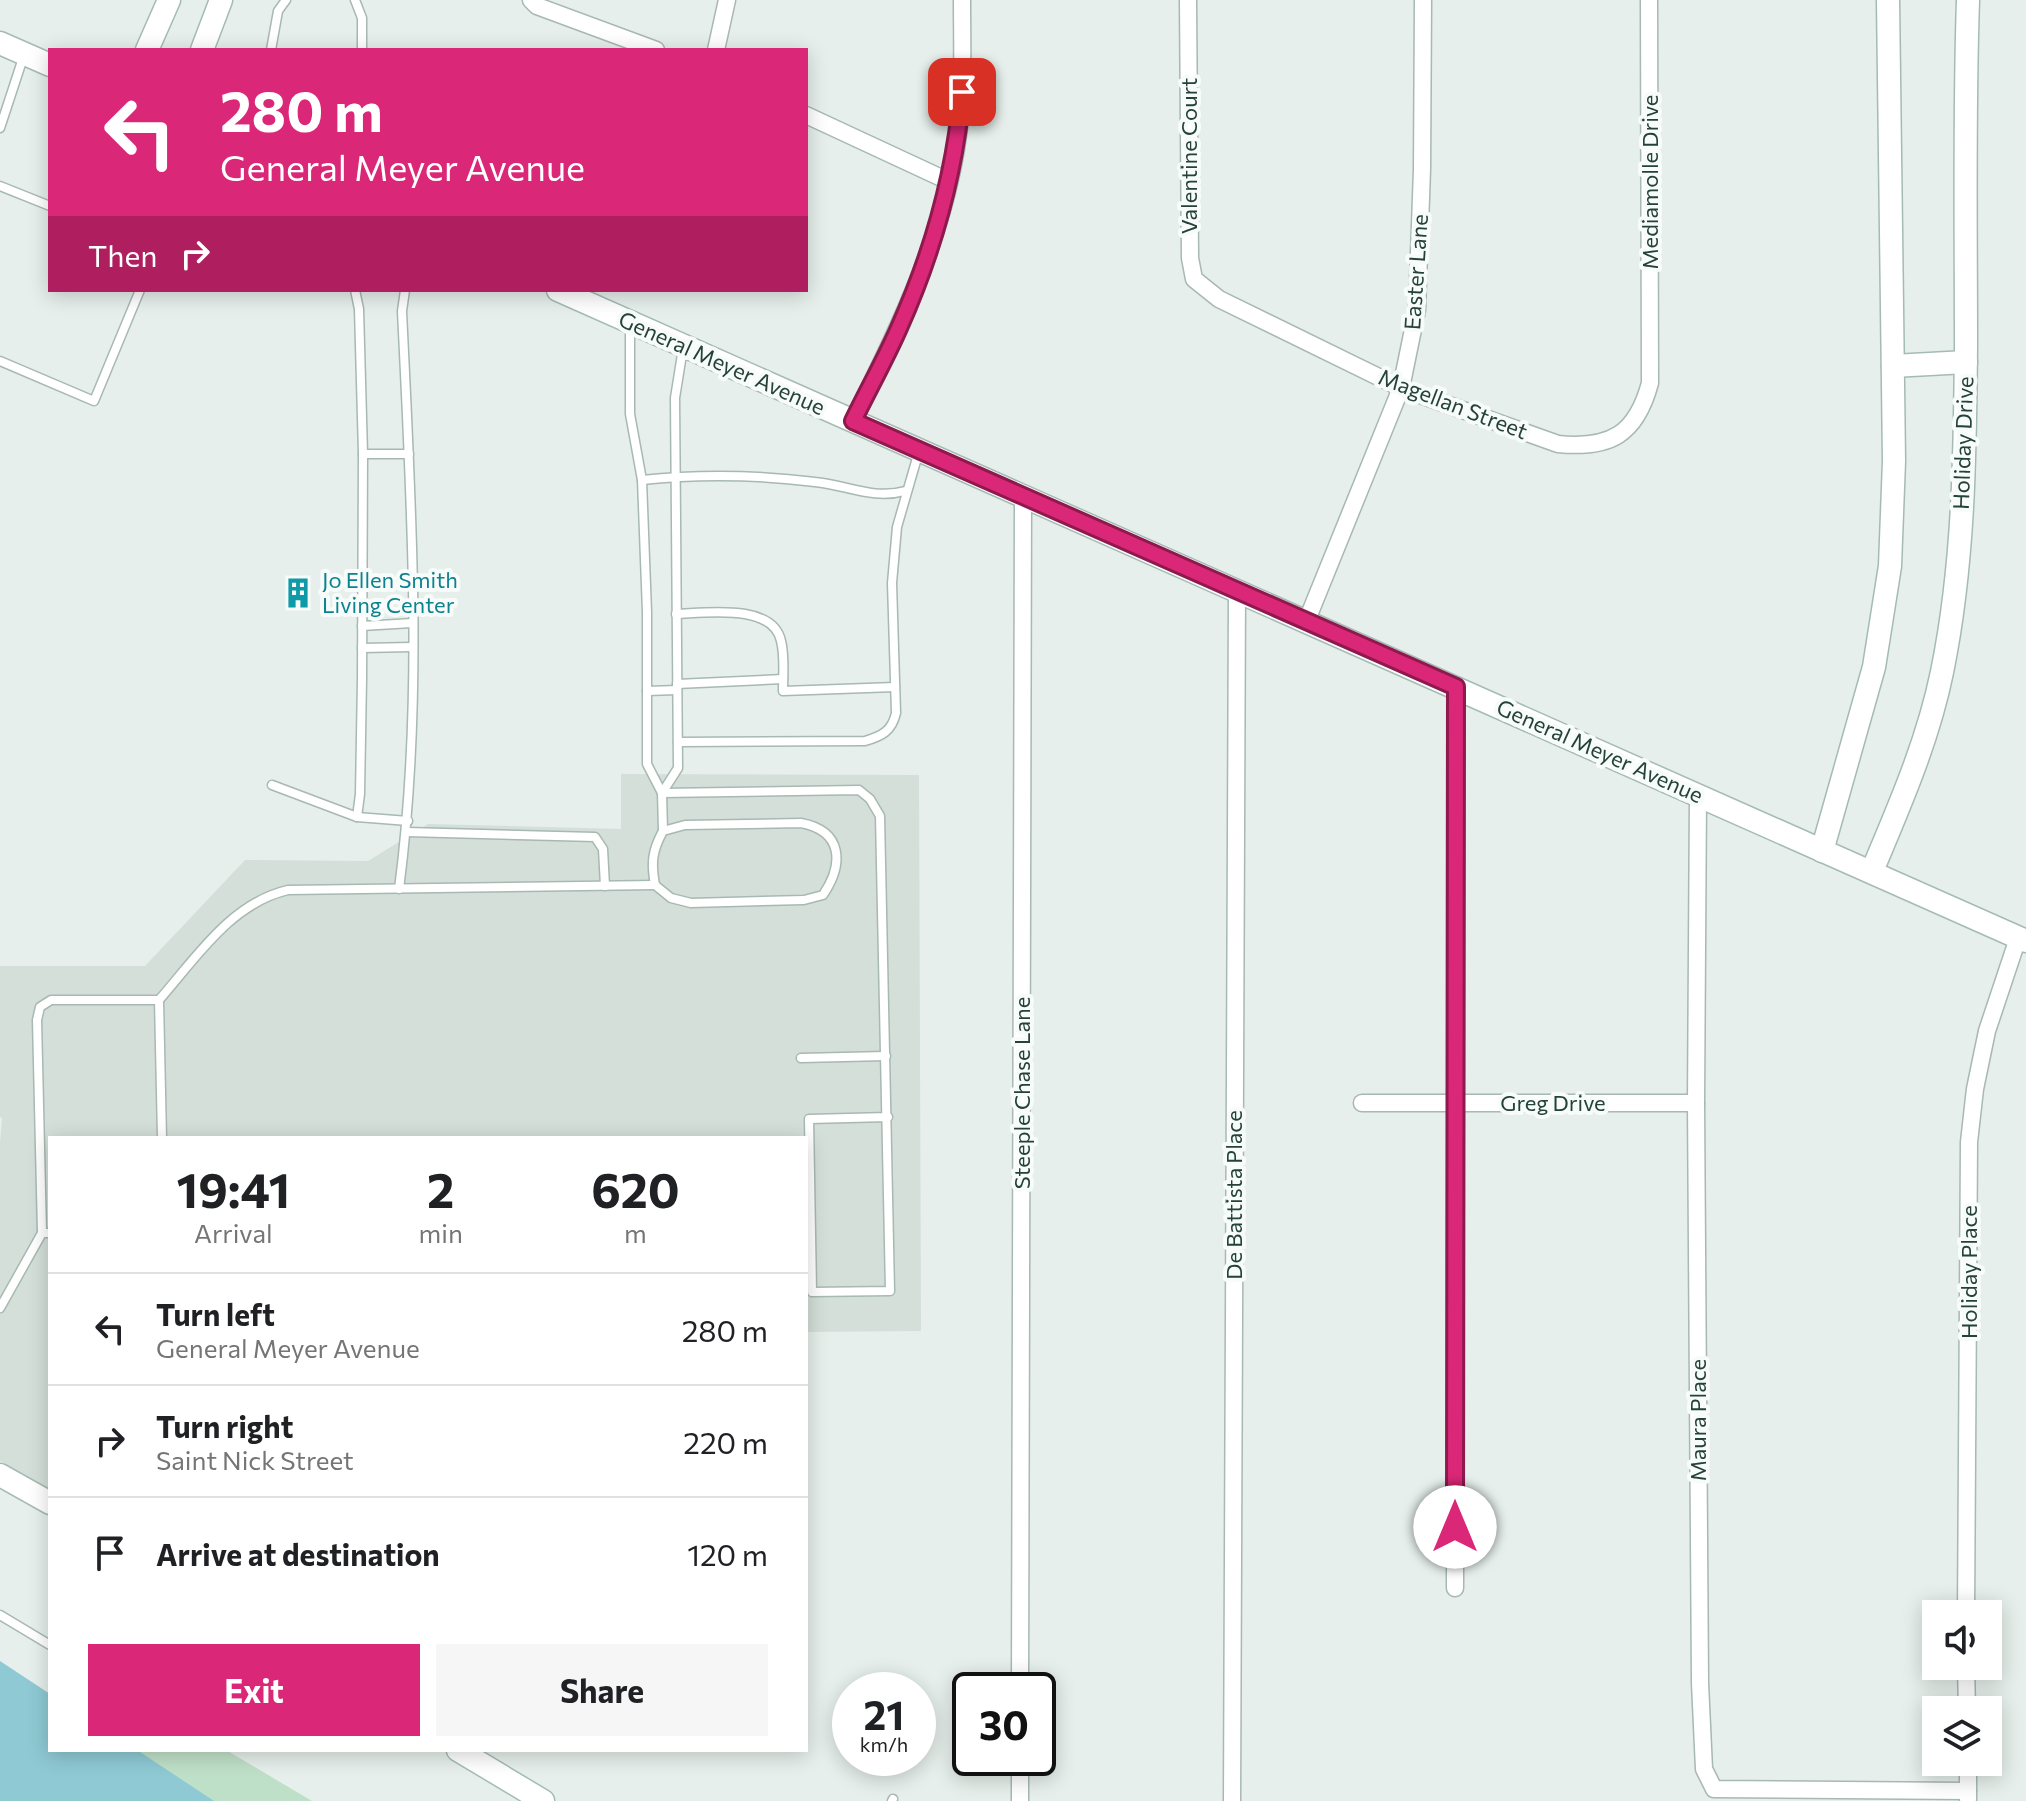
<!DOCTYPE html>
<html lang="en">
<head>
<meta charset="utf-8">
<style>
  body { margin:0; font-family:Commissioner,sans-serif; background:#f6f6f6; color:#202124; height:100vh; display:flex; flex-direction:column; font-size:30px; white-space:nowrap }
  * { box-sizing:border-box; margin:0 }
  p { font-size:26px; color:#757577 }
  .icon { flex:none; width:44px; height:44px; fill:none; stroke:currentColor; stroke-width:2; stroke-linecap:round; stroke-linejoin:round }
  .map { position:relative; flex:1; overflow:hidden }
  .panel { position:absolute; left:48px; top:1136px; width:760px; height:616px; display:flex; flex-direction:column; background:#fff; border-radius:0px; box-shadow:0 4px 20px #0003 }
  .panel>* { flex:none }
  .guide { position:absolute; left:48px; top:48px; width:760px; height:244px; border-radius:0px; box-shadow:0 4px 20px #0003; background:#db2777; color:#fff; overflow:hidden }
  .buttons { position:absolute; left:1922px; top:1600px; display:grid; gap:16px }
  .buttons a { display:grid; place-items:center; width:80px; height:80px; border-radius:0px; background:#fff; box-shadow:0 4px 20px #0003; font-size:40px }
  .speed { position:absolute; left:832px; top:1672px; display:flex; gap:16px; font-size:40px; font-weight:700; text-align:center }
  .speed>* { display:grid; place-content:center; width:104px; height:104px; border-radius:50%; background:#fff; box-shadow:0 4px 20px #0003; line-height:1 }
  .speed small { font-size:20px; font-weight:400 }
  .speed .limit { border:4px solid #111; border-radius:12px; background:#fff; color:#111 }
  .pin { position:absolute; display:grid; place-items:center; width:68px; height:68px; color:#fff; margin:-34px; border-radius:16px; box-shadow:0 4px 12px #0006 }
  .me { position:absolute; width:88px; margin:-44px; rotate:0deg; stroke-linejoin:round; filter:drop-shadow(0 0 6px #0008) }
  .turn { display:flex; align-items:center; gap:28px; height:168px; padding:0 40px; font-size:36px }
  .turn .icon { width:104px; height:104px; stroke-width:2.5 }
  .turn b { display:block; font-size:56px; line-height:68px }
  .then { display:flex; align-items:center; height:76px; padding:0 40px; background:#0003; gap:16px; font-size:30px }
  .eta { display:flex; justify-content:space-evenly; align-items:center; height:136px; text-align:center }
  .eta b { font-size:48px; font-weight:700; line-height:56px }
  .cta { display:flex; gap:16px; margin-top:auto; padding:16px 40px }
  .cta a { flex:1; height:92px; border-radius:0px; background:#db2777; color:#fff; font-size:32px; font-weight:700; line-height:92px; text-align:center }
  .cta a+a { background:#f6f6f6; color:#202124 }
  ul { padding:0; list-style:none }
  li { display:flex; align-items:center; gap:24px; height:112px; padding:0 40px; border-top:2px solid #e0e0e0 }
  li div { flex:1 }
  li b { display:block; font-size:30px }
  li em { font-style:normal }
  .map>svg:first-child { display:block }
  .built { fill:#d4dfda }
  .green { fill:#bfe0c8 }
  .water { fill:#8ec9d4 }
  .lines { fill:none; stroke-linecap:round; stroke-linejoin:round }
  .lane-casing { stroke:#a8b8b2; stroke-width:11 }
  .street-casing { stroke:#a8b8b2; stroke-width:19 }
  .secondary-casing { stroke:#a4bbb3; stroke-width:25 }
  .lane { stroke:#fff; stroke-width:8 }
  .street { stroke:#fff; stroke-width:16 }
  .secondary { stroke:#fff; stroke-width:22 }
  .route-casing { stroke:#8e194d; stroke-width:20 }
  .route { stroke:#db2777; stroke-width:14 }
  .labels { text-anchor:middle; stroke-width:8; stroke-linejoin:round; paint-order:stroke }
  .street-label { font-size:22px; fill:#24423a; stroke:#f7fbf9 }
  .culture-label { font-size:22px; fill:#0d838f; stroke:#f7fbf9; text-anchor:start }
</style>
</head>
<body>
<div class="map">
<svg width="2026" height="1801" viewBox="0 0 2026 1801">
  <rect width="100%" height="100%" fill="#e6efeb"/>
  <path class="built" d="M621,774L919,775L921,1331L806,1332V1138H50V1489L0,1461V1143L2,1118L0,1117V966H145L245,860L368,861L428,824L621,829Z"/>
  <path class="green" d="M140,1750H226L312,1801H186L135,1761Z"/>
  <path class="water" d="M0,1661L50,1694V1750H137L214,1801H0Z"/>
  <g class="lines">
    <g class="lane-casing">
      <g id="lane">
        <path d="M355,0L362,18V50"/>
        <path d="M271,50L278,11L286,0"/>
        <path d="M0,128L24,55"/>
        <path d="M0,186L50,206"/>
        <path d="M355,290L359,309L363,454"/>
        <path d="M630,323V414L642,480L647,612V764L662,793L663,831"/>
        <path d="M0,361L94,401L140,290"/>
        <path d="M642,480C699,474 758,475 815,482C847,485 873,500 905,491"/>
        <path d="M676,614C706,613 773,603 781,641C785,656 783,675 783,691L895,687"/>
        <path d="M362,626L412,623"/>
        <path d="M362,648L412,647"/>
        <path d="M677,684L783,679"/>
        <path d="M647,691L677,690"/>
        <path d="M678,742L865,741C882,736 892,731 896,713L892,583L897,527L919,451"/>
        <path d="M272,785L357,817L408,821"/>
        <path d="M662,793L859,790L870,799L880,816L890,1291L812,1292L809,1119L888,1117"/>
        <path d="M662,793L678,768L675,398L683,348"/>
        <path d="M357,817L360,794L362,679L363,454H409"/>
        <path d="M801,823C843,831 844,864 823,895L804,900L691,903L671,898L655,885C651,863 652,851 663,831L685,825Z"/>
        <path d="M407,832L595,837L603,849L605,886"/>
        <path d="M399,889C424,698 411,503 402,311L405,290"/>
        <path d="M801,1058L886,1056"/>
        <path d="M162,1138L159,1000C196,958 231,903 288,890L655,885"/>
        <path d="M42,1233L37,1020L40,1007L51,1000H159"/>
        <path d="M0,1308L42,1233H50"/>
        <path d="M0,1615L50,1645"/>
        <path d="M892,1801L893,1799"/>
      </g>
    </g>
    <g class="street-casing">
      <g id="street">
        <path d="M531,0L537,6L656,50"/>
        <path d="M1188,0L1190,258L1194,279L1219,299L1401,388L1558,444C1610,449 1636,435 1650,383L1649,0"/>
        <path d="M716,50L727,0"/>
        <path d="M806,115L948,181"/>
        <path d="M853,421C897,332 945,235 958,135C964,90 962,45 962,0"/>
        <path d="M1307,620L1401,388L1417,310L1422,169L1423,0"/>
        <path d="M1698,795L1696,1103L1700,1683L1704,1769L1714,1789L1968,1791"/>
        <path d="M1362,1103H1696"/>
        <path d="M1455,1588L1456,687"/>
        <path d="M1966,1614L1969,1142L1975,1089L1987,1031L2018,938"/>
        <path d="M1966,1666L1967,1710"/>
        <path d="M1020,1690L1023,496"/>
        <path d="M1968,1762V1799"/>
        <path d="M1020,1801V1758"/>
        <path d="M1232,1801L1237,590"/>
      </g>
    </g>
    <g class="secondary-casing">
      <g id="secondary">
        <path d="M0,43L50,65"/>
        <path d="M147,50L169,0"/>
        <path d="M202,50L221,0"/>
        <path d="M558,290L2026,941"/>
        <path d="M1893,366L1966,362"/>
        <path d="M1822,851L1874,667L1890,566L1894,461L1888,0"/>
        <path d="M1872,871C1899,807 1928,741 1942,672C1964,565 1965,454 1966,346C1966,230 1964,115 1968,0"/>
        <path d="M0,1475L50,1503"/>
        <path d="M458,1750L543,1801"/>
      </g>
    </g>
    <use href="#lane" class="lane"/>
    <use href="#street" class="street"/>
    <use href="#secondary" class="secondary"/>
  </g>
  <g class="lines">
    <g class="route-casing">
      <path id="route" d="M962,92C955,173 932,254 899,328C885,360 868,390 853,421L1456,687L1455,1527"/>
    </g>
    <use href="#route" class="route"/>
  </g>
  <defs>
    <g id="building-bare" transform="scale(2.4)"><path d="M-4-6H4V6H1V3H-1V6H-4ZM-2.5-4.3h1.7v1.8h-1.7ZM.8-4.3h1.7v1.8H.8ZM-2.5-1h1.7V.8h-1.7ZM.8-1h1.7V.8H.8Z" fill="#0f9aa8" stroke="#f7fbf9" stroke-width="2.5" paint-order="stroke"/></g>
  </defs>
  <g fill-rule="evenodd">
    <use href="#building-bare" x="298" y="593"/>
  </g>
  <g class="labels">
    <g class="street-label">
      <text transform="translate(1189 156) rotate(-90)" y="8">Valentine Court</text>
      <text transform="translate(1650 182) rotate(-90)" y="8">Mediamolle Drive</text>
      <text transform="translate(1416 272) rotate(-86)" y="8">Easter Lane</text>
      <text transform="translate(722 363) rotate(24)" y="8">General Meyer Avenue</text>
      <text transform="translate(1453 404) rotate(21)" y="8">Magellan Street</text>
      <text transform="translate(1963 443) rotate(-88)" y="8">Holiday Drive</text>
      <text transform="translate(1600 751) rotate(24)" y="8">General Meyer Avenue</text>
      <text transform="translate(1022 1093) rotate(-90)" y="8">Steeple Chase Lane</text>
      <text x="1553" y="1111">Greg Drive</text>
      <text transform="translate(1234 1195) rotate(-90)" y="8">De Battista Place</text>
      <text transform="translate(1969 1272) rotate(-90)" y="8">Holiday Place</text>
      <text transform="translate(1698 1420) rotate(-90)" y="8">Maura Place</text>
    </g>
    <g class="culture-label">
      <text x="322" y="588">Jo Ellen Smith<tspan x="322" dy="25">Living Center</tspan></text>
    </g>
  </g>
</svg>
<div class="buttons">
<a><svg class="icon" aria-label="sound" viewBox="0 0 24 24"><path d="M4 9h4l5-4v14l-5-4H4zM17 9q2 3 0 6"/></svg></a>
<a><svg class="icon" aria-label="layers" viewBox="0 0 24 24"><path d="M12 4l9 5-9 5-9-5zM3 14l9 5 9-5"/></svg></a>
</div>
<div class="speed"><div>21<small>km/h</small></div><div class="limit">30</div></div>
<div class="pin" style="left:962px;top:92px;background:#d93025"><svg class="icon" aria-label="arrive" viewBox="0 0 24 24"><path d="M6 21V4h12l-3 4 3 4H6"/></svg></div>
<svg class="me" style="left:1455px;top:1527px" viewBox="-20 -20 40 40"><circle r="19" fill="#fff"/><path d="M0-13L10 11 0 6-10 11z" fill="#db2777"/></svg>
<div class="guide">
<div class="turn"><svg class="icon" aria-label="left" viewBox="0 0 24 24"><path d="M17 20v-9H6M10 6l-5 5 5 5"/></svg><div><b>280 m</b>General Meyer Avenue</div></div>
<div class="then">Then<svg class="icon" aria-label="right" viewBox="0 0 24 24"><path d="M7 20v-9h11M14 6l5 5-5 5"/></svg></div>
</div>
<section class="panel">
<div class="eta">
<div><b>19:41</b><p>Arrival</p></div>
<div><b>2</b><p>min</p></div>
<div><b>620</b><p>m</p></div>
</div>
<ul>
<li><svg class="icon" aria-label="left" viewBox="0 0 24 24"><path d="M17 20v-9H6M10 6l-5 5 5 5"/></svg><div><b>Turn left</b><p>General Meyer Avenue</p></div><em>280 m</em></li>
<li><svg class="icon" aria-label="right" viewBox="0 0 24 24"><path d="M7 20v-9h11M14 6l5 5-5 5"/></svg><div><b>Turn right</b><p>Saint Nick Street</p></div><em>220 m</em></li>
<li><svg class="icon" aria-label="arrive" viewBox="0 0 24 24"><path d="M6 21V4h12l-3 4 3 4H6"/></svg><div><b>Arrive at destination</b></div><em>120 m</em></li>
</ul>
<div class="cta"><a>Exit</a><a>Share</a></div>
</section>
</div>
</body>
</html>
